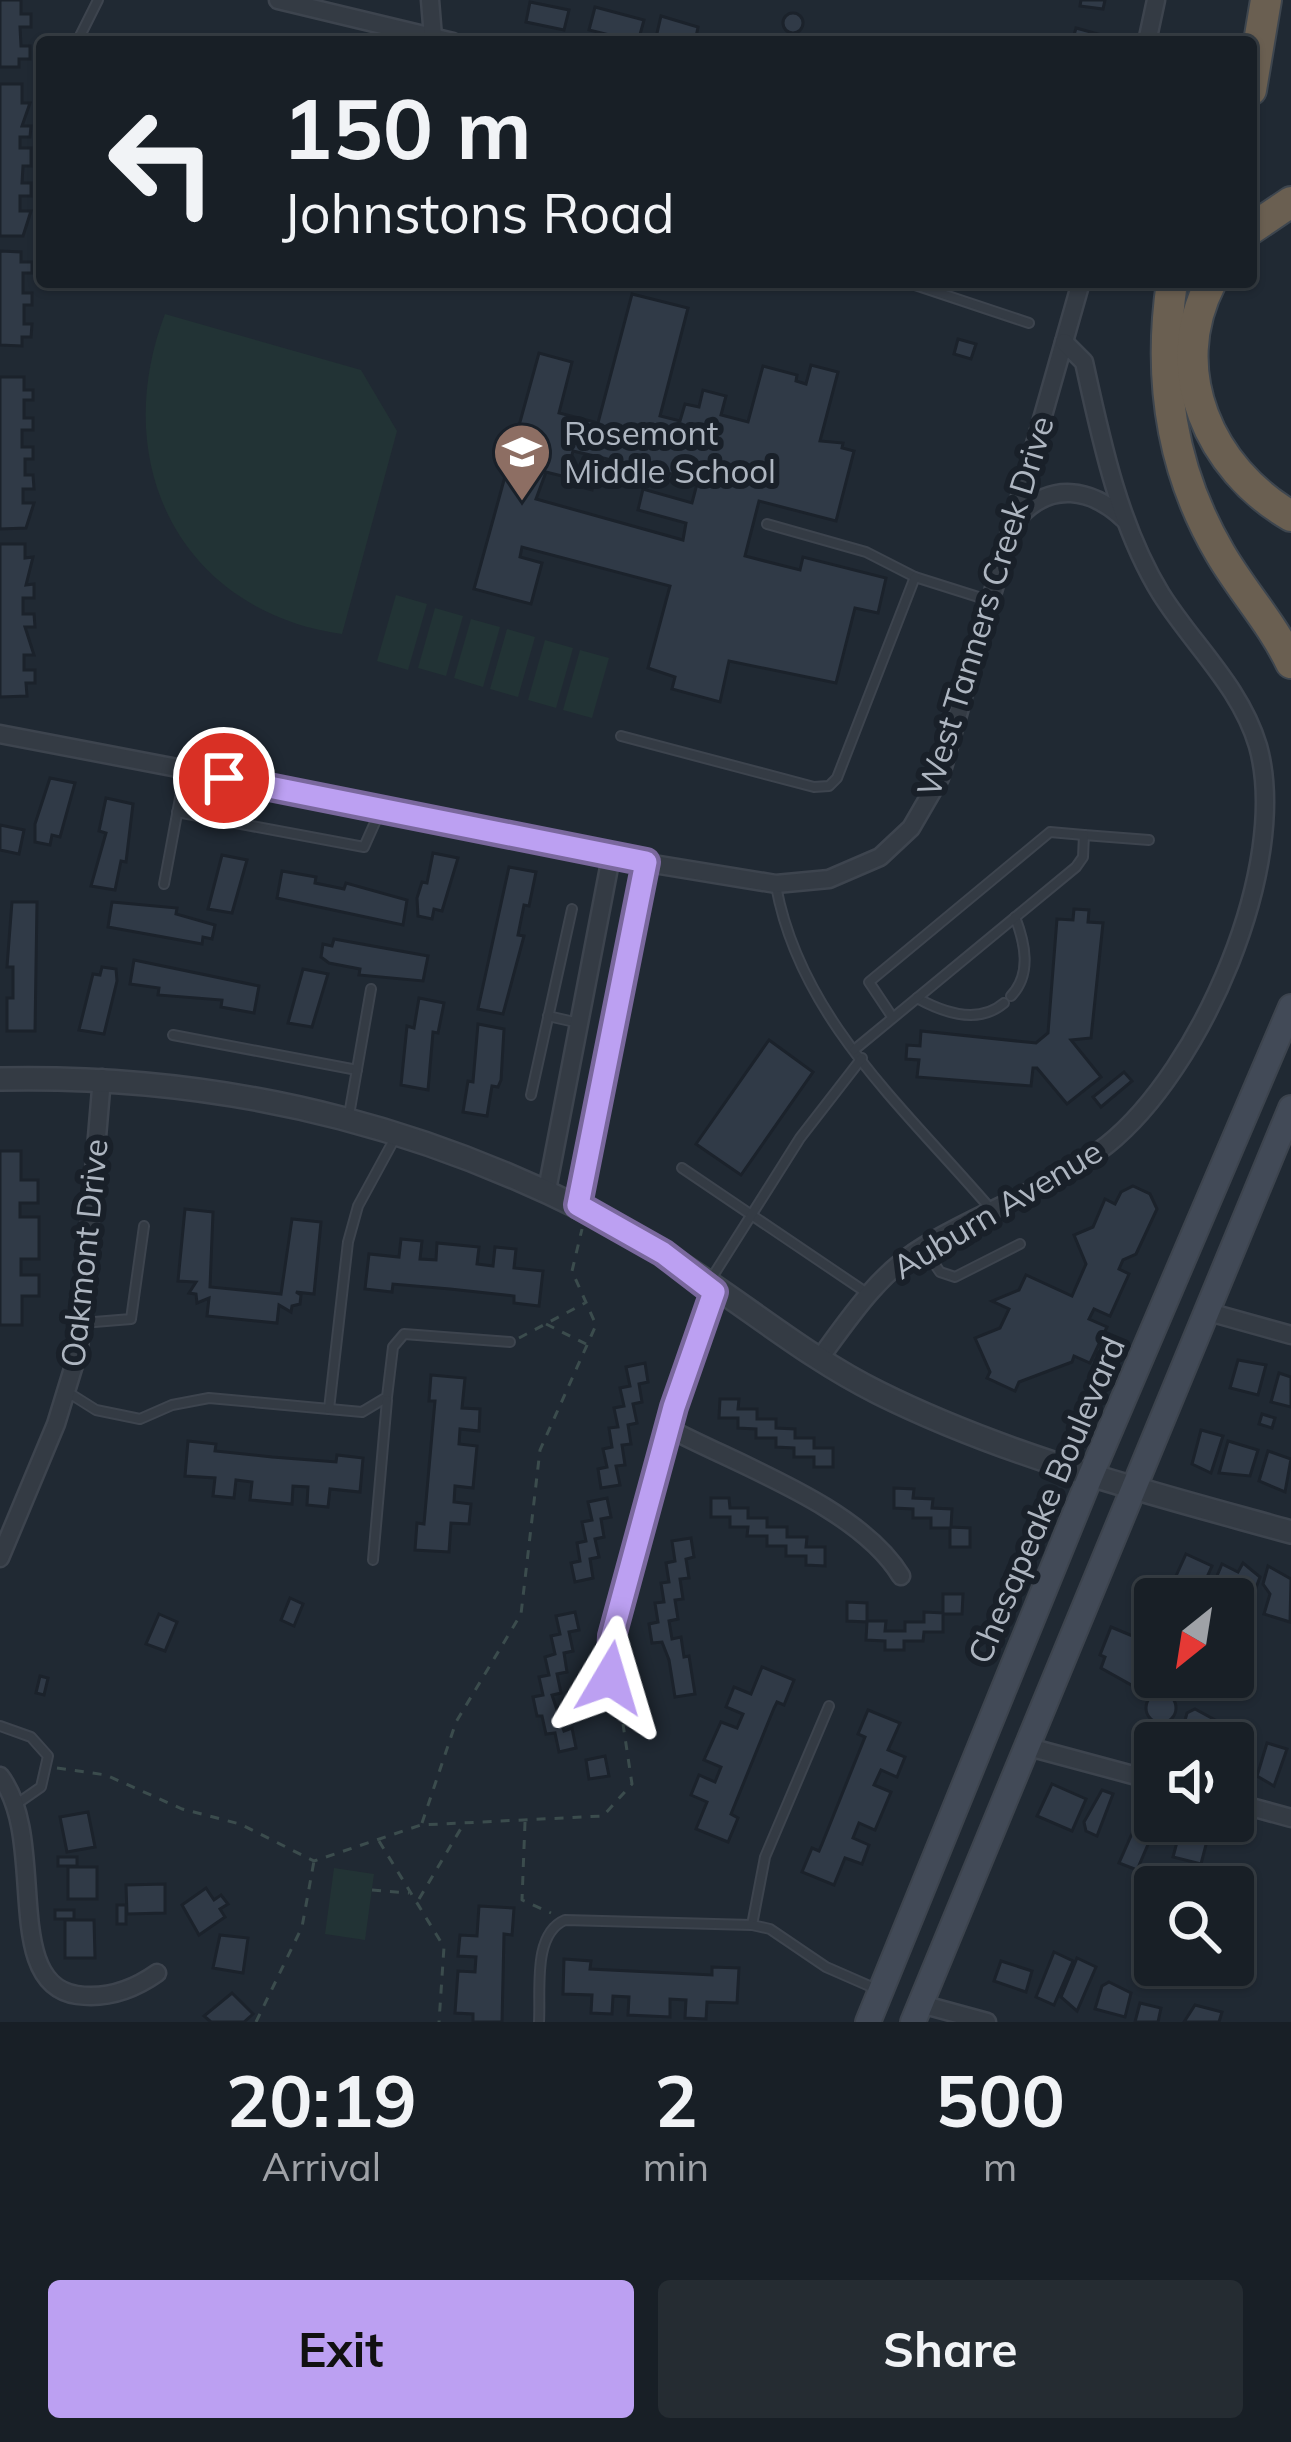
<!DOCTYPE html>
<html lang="en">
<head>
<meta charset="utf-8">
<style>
  body { margin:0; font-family:Mulish,sans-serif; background:#252c32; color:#f1f3f6; height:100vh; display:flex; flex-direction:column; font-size:45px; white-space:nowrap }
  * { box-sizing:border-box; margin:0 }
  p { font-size:39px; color:#9fa2a7 }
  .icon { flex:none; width:66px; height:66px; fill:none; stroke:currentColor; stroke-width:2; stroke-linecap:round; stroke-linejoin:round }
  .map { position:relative; height:2022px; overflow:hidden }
  .panel { display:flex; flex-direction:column; background:#181f26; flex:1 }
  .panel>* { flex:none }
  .banner { position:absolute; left:36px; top:36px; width:1221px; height:252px; border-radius:12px; box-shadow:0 3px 9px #0004,0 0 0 3px #363d43; background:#181f26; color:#f1f3f6; overflow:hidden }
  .needle { width:78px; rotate:210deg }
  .controls { position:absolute; left:1134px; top:1578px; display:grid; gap:24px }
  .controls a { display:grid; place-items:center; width:120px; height:120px; border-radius:12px; background:#181f26; box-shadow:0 3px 9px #0004,0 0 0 3px #363d43; font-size:60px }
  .pin { position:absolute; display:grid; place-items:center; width:102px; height:102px; color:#fff; margin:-51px; border:6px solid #fff; border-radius:50%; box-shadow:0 3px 12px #0007 }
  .me { position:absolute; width:132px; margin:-66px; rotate:7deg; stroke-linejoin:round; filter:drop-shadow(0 0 9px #0008) }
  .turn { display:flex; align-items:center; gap:42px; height:252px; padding:0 48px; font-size:54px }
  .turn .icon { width:156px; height:156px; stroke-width:2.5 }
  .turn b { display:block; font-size:84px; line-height:102px }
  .eta { display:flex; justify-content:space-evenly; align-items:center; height:204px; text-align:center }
  .eta b { font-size:72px; font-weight:700; line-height:84px }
  .action { display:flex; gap:24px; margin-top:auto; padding:24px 48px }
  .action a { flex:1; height:138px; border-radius:12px; background:#bca0f2; color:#111; font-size:48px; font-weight:700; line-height:138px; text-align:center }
  .action a+a { background:#252c32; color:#f1f3f6 }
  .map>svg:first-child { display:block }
  .green { fill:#223335 }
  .building { fill:#303a47; stroke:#1b222b; stroke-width:3; fill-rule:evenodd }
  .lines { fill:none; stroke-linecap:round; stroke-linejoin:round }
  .service-casing { stroke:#3d444e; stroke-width:12 }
  .minor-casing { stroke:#3d444e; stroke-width:21 }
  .tertiary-casing { stroke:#3d444e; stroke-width:26 }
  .secondary-casing { stroke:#3d444e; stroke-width:28 }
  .motorway-casing { stroke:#3e464f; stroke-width:34 }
  .path { stroke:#3b4c4d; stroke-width:3; stroke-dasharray:9 9; stroke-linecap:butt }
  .service { stroke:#343b44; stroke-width:8 }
  .minor { stroke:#343b44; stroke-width:16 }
  .tertiary { stroke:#343b44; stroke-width:21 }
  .secondary { stroke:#424a57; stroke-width:24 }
  .motorway { stroke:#6a5f51; stroke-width:30 }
  .route-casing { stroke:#7a689d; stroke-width:30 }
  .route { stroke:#bca0f2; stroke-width:21 }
  .labels { text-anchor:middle; stroke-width:12; stroke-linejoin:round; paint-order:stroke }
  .poi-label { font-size:33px; fill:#aeb6c1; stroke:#192029; text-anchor:start }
  .street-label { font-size:33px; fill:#aeb6c1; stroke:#192029 }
</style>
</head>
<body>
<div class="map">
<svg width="1291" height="2022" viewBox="0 0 1291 2022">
  <rect width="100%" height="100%" fill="#202933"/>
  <g class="green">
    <path d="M165,314L361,370L397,431L342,634C180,611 108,463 165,314Z"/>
    <path d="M396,595L427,604L408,670L377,661Z"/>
    <path d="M435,608L463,616L446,676L418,668Z"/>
    <path d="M471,619L500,627L483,687L454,678Z"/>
    <path d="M507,629L535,637L518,697L490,689Z"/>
    <path d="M545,640L573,648L556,708L528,700Z"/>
    <path d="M580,650L609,658L592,718L563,710Z"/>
    <path d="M334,1868L374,1874L365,1940L325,1934Z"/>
  </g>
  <g class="building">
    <path d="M0,0H21V14H31V27H20L21,46H30V59H19V67H0Z"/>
    <path d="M1081,0H1105L1103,9L1080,6Z"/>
    <path d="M530,2L569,10L564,30L526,22Z"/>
    <path d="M595,7L644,20L638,42L589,30Z"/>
    <circle cx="793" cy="23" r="10"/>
    <path d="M661,16L698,27L695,42H655Z"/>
    <path d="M1076,28L1098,34L1096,42H1072Z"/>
    <path d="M0,84H22V103H30L22,126H31L30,137H20V148H31V166H23L22,183H31V196H20V211H31L23,236H0Z"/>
    <path d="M0,251L21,252V262H32V273H23V293H32V305H24V324H32L31,337H22V346L0,345Z"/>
    <path d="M632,294L688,308L660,416L680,421L685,404L699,407L703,390L726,396L721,415L748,422L763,366L797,375L796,381L806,384L811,365L838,372L820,441L843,443L842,448L854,451L836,521L759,501L745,556L800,570L803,557L886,578L878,613L855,608L836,683L729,661L720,702L672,689L675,677L648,668L670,586L522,547L520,557L542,563L531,604L474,589L539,353L572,362L559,413L598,423ZM573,451L698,480L692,503L643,489L638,510L686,523L683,540L536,499L546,472L566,477Z"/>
    <path d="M958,339L976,344L971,359L954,354Z"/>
    <path d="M0,377H24V390H33V400H24V418H33V430H22V447H33V459H25V475H33L34,489H23V503H34L26,528L0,529Z"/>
    <path d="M585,473L596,476L592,490L581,487Z"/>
    <path d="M0,544H25V558L33,557L26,585L34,584V598H23V614H34L35,627H25L34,655H24V670H35V683H26L27,696L0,697Z"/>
    <path d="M50,778L75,783L60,837L52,835L50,845L35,842V824Z"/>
    <path d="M106,798L133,804L126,862L121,861L115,890L91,886L106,833L99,831Z"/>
    <path d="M0,825L24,830L19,854L0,850Z"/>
    <path d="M433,853L458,858L442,911L434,909L432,919L418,916L417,898L422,882L427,883Z"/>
    <path d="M222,855L247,860L232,913L208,909Z"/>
    <path d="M509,867L536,872L529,906L524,905L518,935L524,936L503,1014L478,1009Z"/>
    <path d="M282,871L316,877L315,883L344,889L346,883L407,900L403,925L277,898Z"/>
    <path d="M12,902H37L35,1031H7V998H13V967H7Z"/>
    <path d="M112,902L177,908L176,914L215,925L212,939L203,937L202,944L108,927Z"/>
    <path d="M1074,909L1089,910L1088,922L1103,923L1091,1038L1071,1040L1101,1077L1067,1104L1037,1068H1033L1031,1086L917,1077L919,1060L906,1059L907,1045L920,1046L921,1031L1036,1043L1048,1033L1057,919L1073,920Z"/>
    <path d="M334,939L428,956L423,981L359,975L360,969L329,963L321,957L323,944L332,946Z"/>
    <path d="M134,960L259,986L254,1013L221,1007L222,1000L158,995L159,988L130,984Z"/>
    <path d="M102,967L116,969L117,981L104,1034L79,1030L93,974L100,975Z"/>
    <path d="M303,969L328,974L312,1027L288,1023Z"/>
    <path d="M419,998L444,1003L438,1033L433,1032L428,1090L401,1085L407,1026L414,1028Z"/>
    <path d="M478,1024L504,1029L501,1080L498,1087L492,1086L487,1116L463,1112L468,1081L473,1082Z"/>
    <path d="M769,1040L813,1072L741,1175L696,1144Z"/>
    <path d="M1124,1072L1132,1081L1101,1107L1093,1097Z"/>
    <path d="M0,1151H21V1180H38V1203H20V1217H39V1259H21V1275H39V1296H22V1325H0Z"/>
    <path d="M1133,1186L1150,1194L1157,1209L1136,1254L1123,1260L1119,1269L1129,1274L1110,1316L1094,1309L1089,1319L1107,1327L1090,1363L1074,1356L1072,1362L1019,1382L1015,1391L987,1378L990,1372L975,1338L1000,1328L1009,1309L992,1301L1019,1290L1026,1275L1072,1296L1086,1264L1074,1235L1093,1227L1105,1199L1115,1204L1121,1192Z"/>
    <path d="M185,1209L213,1212L210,1287L281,1294L292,1219L321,1222L314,1294L296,1292L301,1295L300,1304L292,1306L291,1312L279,1305L277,1323L207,1316L209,1298L197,1303L196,1294L189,1293L196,1282L178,1281Z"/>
    <path d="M401,1239L422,1241L420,1259L436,1260L437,1243L479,1247L477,1264L493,1266L495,1247L516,1249L514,1268L543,1271L539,1306L514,1303V1296L450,1289L393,1284L392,1292L365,1289L369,1254L399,1257Z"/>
    <path d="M1238,1360L1266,1365L1258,1395L1230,1388Z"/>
    <path d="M645,1363L648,1382L639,1384L642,1402L633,1404L637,1423L628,1425L631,1444L622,1445L625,1465L616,1466L620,1485L601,1488L598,1469L607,1467L603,1449L612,1447L609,1428L618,1427L614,1408L624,1406L620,1388L630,1386L626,1367Z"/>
    <path d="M1279,1373L1291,1377V1407L1271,1402Z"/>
    <path d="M431,1375L465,1378L462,1408L480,1409L479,1431L460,1429L459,1444L477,1446L473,1488L455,1486L454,1502L471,1504L469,1524L451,1523L449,1552L415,1550L417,1523L424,1524L435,1401H429Z"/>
    <path d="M720,1399H739L738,1409H757V1419H776V1428L795,1429V1438H814V1448H833V1467H814V1457H794V1448L776,1447V1438H756V1429L738,1428V1418H719Z"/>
    <path d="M1262,1414L1275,1418L1272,1428L1259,1424Z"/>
    <path d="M1201,1430L1223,1436L1211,1473L1192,1464Z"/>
    <path d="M188,1441L216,1444L215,1451L272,1457L336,1462L337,1455L363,1458L360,1492L330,1489L328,1507L307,1505L308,1487L293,1486L292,1504L250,1500L252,1482L236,1480L234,1498L213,1496L215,1478L185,1476Z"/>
    <path d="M1228,1441L1258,1450L1250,1476L1219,1473Z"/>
    <path d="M1268,1451L1291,1459L1285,1492L1259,1481Z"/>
    <path d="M894,1488L914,1489L913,1498L933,1499L932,1508L952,1509L951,1527L970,1528V1547H950V1528H931V1518H913V1509L894,1508Z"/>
    <path d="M607,1498L611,1517L601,1519L604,1537L595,1539L599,1557L590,1559L593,1578L575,1582L571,1563L580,1561L577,1543L586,1541L582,1522L592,1520L588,1502Z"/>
    <path d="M711,1498H729L730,1508H748V1518H767V1527H787V1537H807L806,1547H825V1566L806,1565V1556H786V1546H767V1536H747L748,1527H730V1517H711Z"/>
    <path d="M691,1538L694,1557L686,1559L689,1578L680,1579L683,1599L675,1600L678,1619L669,1621L672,1639L681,1637L684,1657L689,1656L695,1694L675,1697L669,1660L662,1642L652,1643L649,1624L658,1622L655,1603L664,1602L661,1583L669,1582L666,1563L675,1561L672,1541Z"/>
    <path d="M1186,1554L1212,1566L1197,1599L1171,1587Z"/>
    <path d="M1243,1563L1260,1577L1251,1601L1214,1583L1222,1564L1238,1572Z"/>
    <path d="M1268,1566L1291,1579L1290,1622L1264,1614L1270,1594L1263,1584Z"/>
    <path d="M943,1594H963L962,1614H943V1632H924L923,1641H904V1650H885V1641L866,1640L867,1622L847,1621V1602L867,1603V1621H886L885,1631H905V1622H924V1612L943,1613Z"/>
    <path d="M290,1598L303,1604L294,1626L281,1620Z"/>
    <path d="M575,1612L579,1630L569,1632L573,1651L564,1653L567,1672L557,1674L561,1693L552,1695L564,1731L572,1728L576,1748L559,1752L555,1733L546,1734L542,1716H537L533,1697L543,1695L539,1677L549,1675L545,1657L555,1654L551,1636L560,1634L556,1616Z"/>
    <path d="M159,1614L177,1622L165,1651L146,1644Z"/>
    <path d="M1111,1627L1152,1644L1135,1687L1101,1668L1105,1657L1100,1655Z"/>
    <path d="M1236,1646L1251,1651L1248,1660L1233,1656Z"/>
    <path d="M762,1667L794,1680L784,1705L777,1702L774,1708L731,1814L738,1818L728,1842L696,1829L707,1802L691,1795L699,1775L715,1782L721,1767L704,1760L721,1722L737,1728L743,1714L726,1707L734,1687L751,1694Z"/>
    <path d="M40,1676L48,1678L44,1695L36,1693Z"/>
    <circle cx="1161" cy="1708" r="15"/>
    <path d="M1195,1709L1217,1721L1211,1743H1179L1187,1713Z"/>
    <path d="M868,1710L900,1723L888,1750L905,1757L897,1777L881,1770L874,1785L891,1792L875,1830L859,1823L853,1838L869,1845L862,1864L845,1858L834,1885L802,1872L812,1848L819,1851L822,1844L865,1737L858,1734Z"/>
    <path d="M1230,1733L1243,1737L1241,1743L1247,1745L1234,1775Z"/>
    <path d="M1267,1743L1287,1749L1274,1786L1257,1776Z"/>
    <path d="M605,1756L609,1776L589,1779L586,1760Z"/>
    <path d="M1052,1784L1086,1799L1072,1831L1037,1816Z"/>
    <path d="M1102,1790L1113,1794L1097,1836L1086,1831L1084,1822Z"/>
    <path d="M88,1812L95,1847L67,1852L60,1817Z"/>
    <path d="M1138,1820L1155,1828L1137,1870L1119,1863Z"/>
    <path d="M1181,1827L1208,1837L1201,1864L1173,1857Z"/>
    <rect x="58" y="1857" width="19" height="9"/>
    <rect x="68" y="1867" width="29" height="32"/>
    <path d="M165,1884V1913L127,1914L126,1885Z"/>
    <path d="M206,1888L214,1900L221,1895L228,1904L220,1909L225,1917L199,1935L182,1905Z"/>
    <rect x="117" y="1905" width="9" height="19"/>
    <path d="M479,1906L514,1908L512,1935L504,1934L502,2022H473V2014L455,2013L458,1971L475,1972L476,1957L458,1956L460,1935L477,1936Z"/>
    <rect x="55" y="1910" width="19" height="9"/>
    <path d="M65,1920H94L95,1958H65Z"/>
    <path d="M220,1935L248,1938L243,1973L213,1968Z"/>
    <path d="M1054,1952L1073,1961L1054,2005L1036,1997Z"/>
    <path d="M1077,1958L1096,1967L1077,2011L1061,1997Z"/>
    <path d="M564,1959L591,1961L590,1969L712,1975V1967L739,1968L737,2003L707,2002L706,2019L685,2018L686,2000L670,1999V2017L628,2015L629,1997L613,1996L612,2014L591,2013L592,1995L563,1994Z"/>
    <path d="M1001,1961L1032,1971L1026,1992L994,1981Z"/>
    <path d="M1109,1982L1131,1993L1125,2017L1095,2009L1102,1986Z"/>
    <path d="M232,1993L253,2014L244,2022H211L204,2016Z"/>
    <path d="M1140,2003L1161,2008L1158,2022H1135Z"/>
    <path d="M1195,2005L1222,2012L1219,2022H1184Z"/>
  </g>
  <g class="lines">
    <g class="service-casing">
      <g id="service">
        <path d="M77,42L98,0"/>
        <path d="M906,282L1029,323"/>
        <path d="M767,524L866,552L915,577L991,601"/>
        <path d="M621,736L814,787L829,786L837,778L915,577"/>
        <path d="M177,812L364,847L381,809"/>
        <path d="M1084,835L1149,840"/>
        <path d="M164,884L185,771"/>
        <path d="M776,886C800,1018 905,1109 990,1208"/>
        <path d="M1011,996C1032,974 1025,943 1015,917"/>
        <path d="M917,998C944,1013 978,1025 1004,1003"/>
        <path d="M548,1016L579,1023"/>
        <path d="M173,1035L357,1070"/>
        <path d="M854,1050L1076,867L1083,857L1084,835L1050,832L869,982L893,1018"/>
        <path d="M531,1095L572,909"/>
        <path d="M349,1115L371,989"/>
        <path d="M682,1168L867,1293"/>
        <path d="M924,1248L940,1272L955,1277L1020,1244"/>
        <path d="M711,1279L800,1138L862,1058"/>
        <path d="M82,1323L131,1319L144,1226"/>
        <path d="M69,1393L96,1410L140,1419L172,1405L209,1398L362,1412L387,1397L393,1347L404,1334L510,1342"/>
        <path d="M329,1409L348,1242L358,1206L395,1138"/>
        <path d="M373,1560L387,1400"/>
        <path d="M0,1726L31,1737L48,1756L41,1787L18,1803"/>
        <path d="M752,1925L765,1857L829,1706"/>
        <path d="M539,2022C541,1991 532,1934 565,1920L752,1925L770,1929L826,1967L874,1988"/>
      </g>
    </g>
    <g class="minor-casing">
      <g id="minor">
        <path d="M278,0L453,42"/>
        <path d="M430,0L433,37"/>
        <path d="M1147,42L1156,0"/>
        <path d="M1018,518C1050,481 1092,488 1125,520"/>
        <path d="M0,734L454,821L611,857L776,884L829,879L880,857L911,828L940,778L1081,282"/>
        <path d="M547,1190L611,857"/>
        <path d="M578,1205L646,863"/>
        <path d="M1205,1311L1291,1335"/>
        <path d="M820,1358C850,1317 879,1273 924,1246C983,1210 1052,1188 1107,1145C1201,1070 1291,865 1258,746C1240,686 1193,645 1161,594C1119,526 1101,440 1084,362L1064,342"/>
        <path d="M668,1428C740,1466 859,1507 901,1576"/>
        <path d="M0,1558L56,1424L79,1349L102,1078"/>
        <path d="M620,1707L610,1678L612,1636L674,1407L714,1286"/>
        <path d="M1025,1746L1155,1781"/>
        <path d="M0,1776C49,1840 0,1983 77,1995C106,1999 133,1990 157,1973"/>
        <path d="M1233,1802L1291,1818"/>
        <path d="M921,2004L987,2022"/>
      </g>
    </g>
    <g class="tertiary-casing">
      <path id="tertiary" d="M0,1079C237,1074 453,1131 658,1250C733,1294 800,1354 879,1393C1010,1458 1151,1493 1291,1532"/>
    </g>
    <g class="secondary-casing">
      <g id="secondary">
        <path d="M868,2022L1090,1477L1291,1007"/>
        <path d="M913,2022L1291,1108"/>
      </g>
    </g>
    <g class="motorway-casing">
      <g id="motorway">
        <path d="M1251,90L1266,0"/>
        <path d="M1251,229L1291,202"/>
        <path d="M1172,282C1158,378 1170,468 1220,553C1242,591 1272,623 1291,663"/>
        <path d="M1211,282C1165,371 1210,469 1291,516"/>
      </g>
    </g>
    <g class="path">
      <path d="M546,1324L586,1344"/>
      <path d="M519,1338L585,1303"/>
      <path d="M57,1768L106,1775L182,1809L240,1824L314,1861L421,1825L603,1816L632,1784L623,1724"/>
      <path d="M525,1822L522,1900L551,1913"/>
      <path d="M422,1823L456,1722L521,1614L540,1450L596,1325L572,1271L582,1229"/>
      <path d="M379,1841L444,1947L439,2022"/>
      <path d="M372,1890L409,1893"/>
      <path d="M419,1899L463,1825"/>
      <path d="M256,2022L302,1927L314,1861"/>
    </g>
    <use href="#service" class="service"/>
    <use href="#minor" class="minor"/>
    <use href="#tertiary" class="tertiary"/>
    <use href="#secondary" class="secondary"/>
    <use href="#motorway" class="motorway"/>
  </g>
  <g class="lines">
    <g class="route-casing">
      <path id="route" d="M224,778L646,862L578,1205L663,1253L714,1292L674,1407L612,1636L610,1678"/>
    </g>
    <use href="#route" class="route"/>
  </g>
  <defs>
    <g id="school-pin" transform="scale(3)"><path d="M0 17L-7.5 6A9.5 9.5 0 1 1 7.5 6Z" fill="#8d6e63" stroke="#192029"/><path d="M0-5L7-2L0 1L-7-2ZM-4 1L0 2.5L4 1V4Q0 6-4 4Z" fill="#fff"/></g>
  </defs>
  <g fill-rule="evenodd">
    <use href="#school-pin" x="522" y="452"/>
  </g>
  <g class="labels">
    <g class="poi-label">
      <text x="564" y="445">Rosemont<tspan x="564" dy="38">Middle School</tspan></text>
    </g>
    <g class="street-label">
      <text transform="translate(985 606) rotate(-73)" y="12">West Tanners Creek Drive</text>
      <text transform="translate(997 1209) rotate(-31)" y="12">Auburn Avenue</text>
      <text transform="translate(84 1253) rotate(-84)" y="12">Oakmont Drive</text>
      <text transform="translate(1046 1500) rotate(-67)" y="12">Chesapeake Boulevard</text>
    </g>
  </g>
</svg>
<div class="controls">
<a><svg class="needle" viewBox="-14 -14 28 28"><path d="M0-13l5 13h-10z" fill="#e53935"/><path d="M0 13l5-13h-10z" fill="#9fa2a7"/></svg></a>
<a><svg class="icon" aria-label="sound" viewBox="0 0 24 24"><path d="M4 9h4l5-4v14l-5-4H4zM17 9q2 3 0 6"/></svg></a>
<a><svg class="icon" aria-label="search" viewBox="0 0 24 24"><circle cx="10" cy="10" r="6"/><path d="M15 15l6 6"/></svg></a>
</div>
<div class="pin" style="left:224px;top:778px;background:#d93025"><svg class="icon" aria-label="arrive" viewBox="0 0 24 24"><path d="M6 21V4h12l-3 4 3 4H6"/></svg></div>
<svg class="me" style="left:610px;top:1678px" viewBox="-20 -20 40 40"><path d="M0-17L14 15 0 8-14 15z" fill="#bca0f2" stroke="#fff" stroke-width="4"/></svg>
<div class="banner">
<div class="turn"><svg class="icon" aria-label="left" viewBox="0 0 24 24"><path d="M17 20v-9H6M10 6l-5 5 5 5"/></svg><div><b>150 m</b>Johnstons Road</div></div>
</div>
</div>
<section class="panel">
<div class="eta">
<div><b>20:19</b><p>Arrival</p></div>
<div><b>2</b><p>min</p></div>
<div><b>500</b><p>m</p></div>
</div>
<div class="action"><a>Exit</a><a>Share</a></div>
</section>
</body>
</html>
